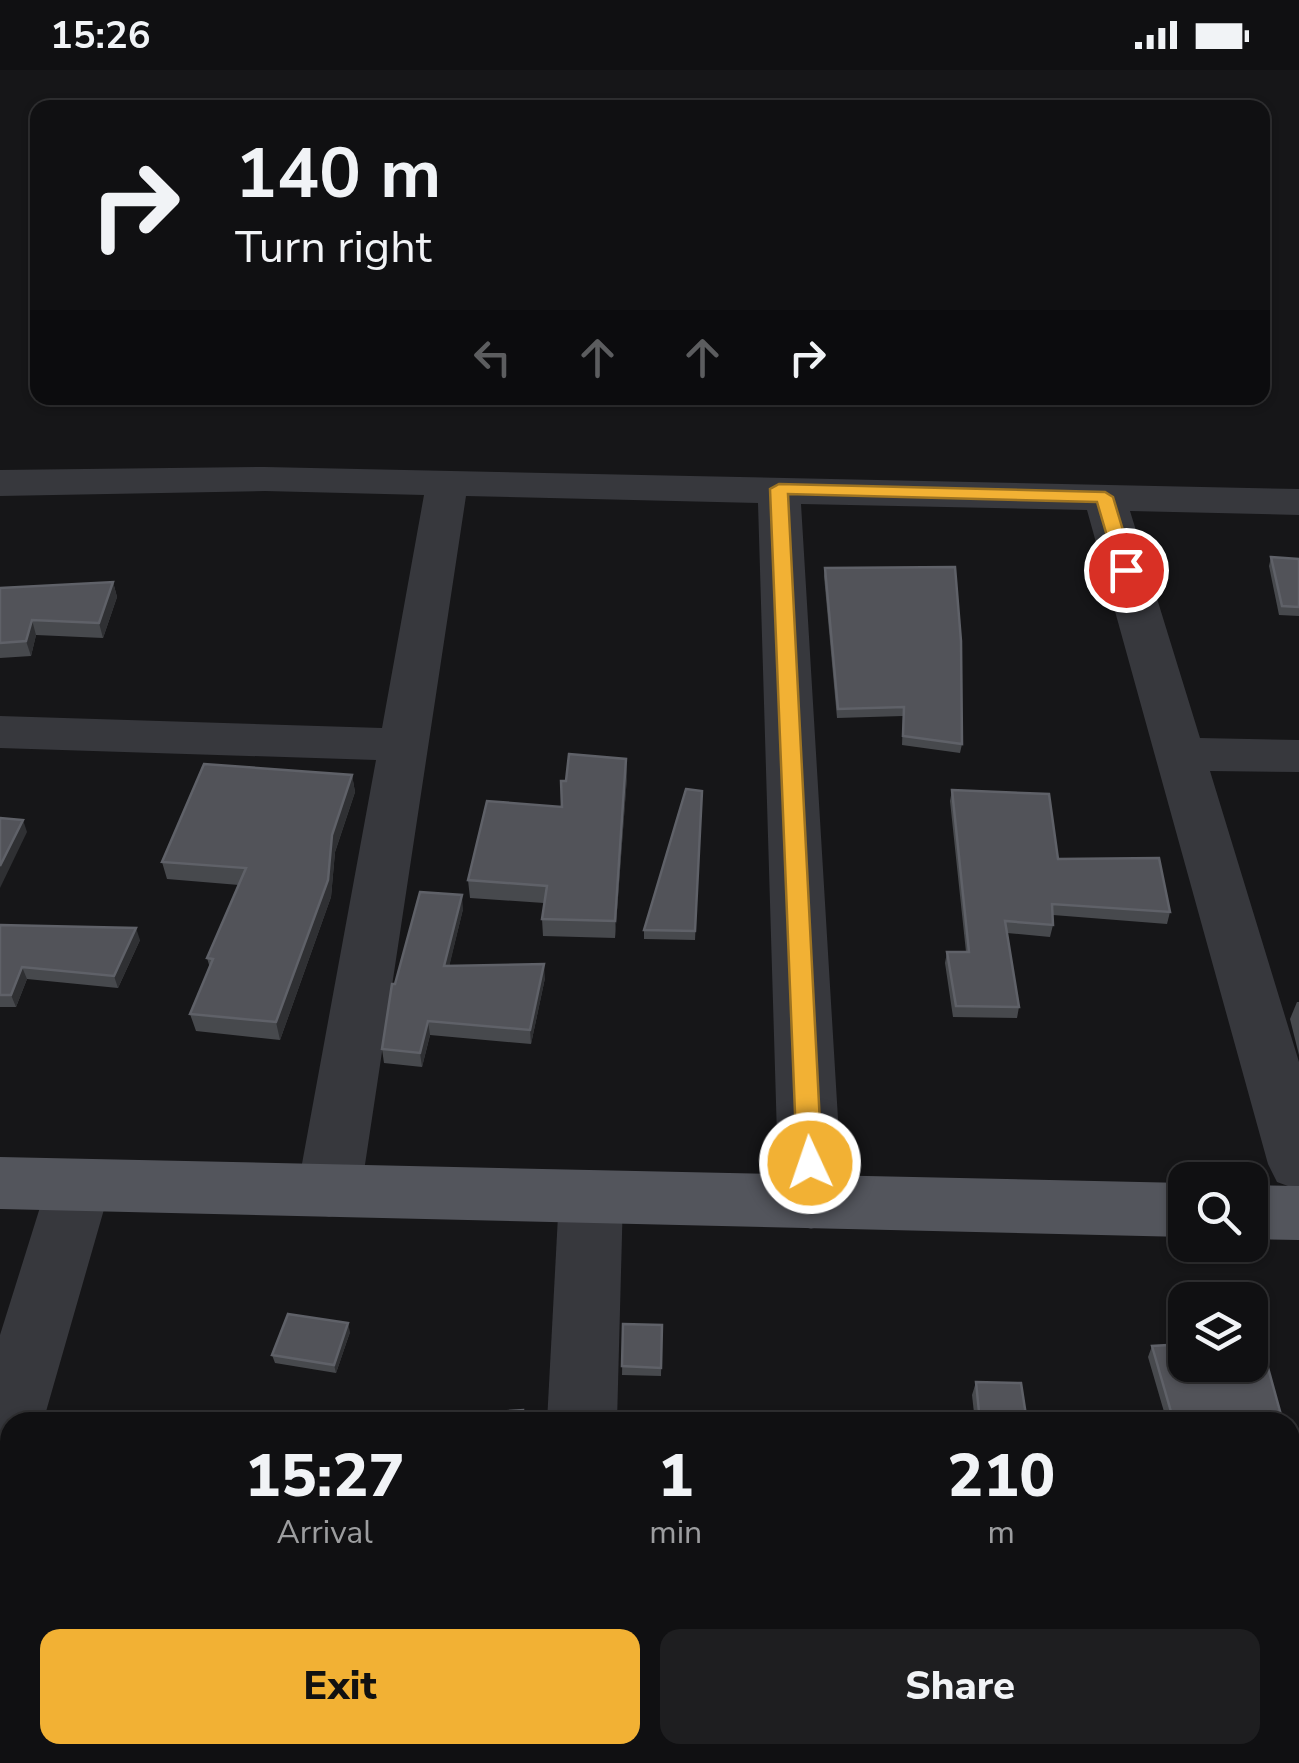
<!DOCTYPE html>
<html lang="en">
<head>
<meta charset="utf-8">
<style>
  body { margin:0; font-family:"Nunito Sans",sans-serif; background:#1e1e20; color:#f1f3f6; height:100vh; display:flex; flex-direction:column; font-size:38px; white-space:nowrap }
  * { box-sizing:border-box; margin:0 }
  p { font-size:32px; color:#9c9d9f }
  .icon { flex:none; width:55px; height:55px; fill:none; stroke:currentColor; stroke-width:2; stroke-linecap:round; stroke-linejoin:round }
  .map { position:relative; flex:1; overflow:hidden }
  .side { position:absolute; left:0px; top:1342px; width:1300px; height:352px; display:flex; flex-direction:column; background:#101012; border-radius:30px 30px 0 0; box-shadow:0 2px 8px #0004,0 0 0 2px #303032 }
  .side>* { flex:none }
  .top-card { position:absolute; left:30px; top:30px; width:1240px; height:305px; border-radius:20px; box-shadow:0 2px 8px #0004,0 0 0 2px #303032; background:#101012; color:#f1f3f6; overflow:hidden }
  .buttons { position:absolute; left:1168px; top:1092px; display:grid; gap:20px }
  .buttons a { display:grid; place-items:center; width:100px; height:100px; border-radius:20px; background:#101012; box-shadow:0 2px 8px #0004,0 0 0 2px #303032; font-size:50px }
  .pin { position:absolute; display:grid; place-items:center; width:85px; height:85px; color:#fff; margin:-42px; border:5px solid #fff; border-radius:50%; box-shadow:0 2px 10px #0007 }
  .me { position:absolute; width:110px; margin:-55px; rotate:357deg; stroke-linejoin:round; filter:drop-shadow(0 0 8px #0008) }
  .turn { display:flex; align-items:center; gap:35px; height:210px; padding:0 40px; font-size:45px }
  .turn .icon { width:130px; height:130px; stroke-width:2.5 }
  .turn b { display:block; font-size:70px; line-height:85px }
  .lanes { display:flex; align-items:center; height:95px; padding:0 40px; background:#0003; justify-content:center; gap:50px; direction:ltr }
  .lanes .off { opacity:.35 }
  .eta { display:flex; justify-content:space-evenly; align-items:center; height:170px; text-align:center }
  .eta b { font-size:60px; font-weight:800; line-height:70px }
  .cta { display:flex; gap:20px; margin-top:auto; padding:20px 40px }
  .cta a { flex:1; height:115px; border-radius:20px; background:#f2b134; color:#111; font-size:40px; font-weight:800; line-height:115px; text-align:center }
  .cta a+a { background:#1e1e20; color:#f1f3f6 }
  .status { display:flex; justify-content:space-between; align-items:center; height:70px; padding:0 50px; background:#101012; direction:ltr }
  .status svg { height:28px; fill:currentColor }
  .map>svg:first-child { display:block }
  .lines { fill:none; stroke-linecap:round; stroke-linejoin:round }
  .minor { fill:#37383d; fill-rule:evenodd }
  .major { fill:#53555c; fill-rule:evenodd }
  .wall { fill:#47494d }
  .shaded-wall { fill:#2f3033 }
  .building { fill:#525359; stroke:#5f6168; stroke-width:2.5 }
  .route { fill:#f2b134; stroke:#9d7322; stroke-width:2.5 }
</style>
</head>
<body>
<div class="status"><b>15:26</b><svg viewBox="0 0 49 12"><path d="M0 12V9h3v3zM5 12V6h3v6zM10 12V3h3v9zM15 12V0h3v12zM26 1h20v11H26zM47 4h2v5h-2z"/></svg></div>
<div class="map">
<svg width="1299" height="1693" viewBox="0 0 1299 1693">
  <rect width="100%" height="100%" fill="#161618"/>
  <g class="lines">
    <g class="minor">
      <path d="M265,397L1299,419V445L1130,441L1200,668L1299,670V702L1210,701L1299,992V1120L1277,1112L1268,1094L1087,440L801,434L843,1132L834,1151L811,1159L788,1151L779,1132L758,433L466,426L361,1121L351,1140L329,1147L307,1140L297,1121L376,690L0,678V646L382,658L424,425L265,421L0,426V400Z"/>
      <path d="M79,1089L101,1097L111,1115L43,1352H10V1407L0,1411V1265L47,1115L57,1097Z"/>
      <path d="M591,1101L613,1108L623,1127L617,1352H547L559,1127L569,1108Z"/>
      <path d="M533,1685H641L644,1693H530Z"/>
    </g>
    <g class="major">
      <path d="M0,1087L1185,1113V1167L0,1139Z"/>
      <path d="M1250,1115L1299,1116V1170L1250,1169Z"/>
    </g>
  </g>
  <g class="wall">
    <path d="M1271,487L1299,489V546L1279,545L1269,496Z"/>
    <path d="M825,498L962,674L960,683L902,675L903,646L837,648L824,506Z"/>
    <path d="M113,512L117,527L103,568L36,565L31,586L0,588V518Z"/>
    <path d="M626,689L627,706L615,868L543,866L542,849L544,833L470,828L468,810L562,737L566,711Z"/>
    <path d="M352,705L355,722L335,782L331,827L280,970L196,961L190,944L210,898L207,888L239,815L167,809L162,792Z"/>
    <path d="M952,720L1058,789L1170,842L1167,854L1053,845V855L1050,867L1007,863L1019,937L1017,948L953,947L945,893L947,882H966L950,731Z"/>
    <path d="M702,721L695,870L644,869V860Z"/>
    <path d="M463,839L449,896L545,908L531,974L430,965L422,997L384,993L382,979L395,914Z"/>
    <path d="M0,855L140,870L118,918L27,909L16,937H0Z"/>
    <path d="M1297,932H1299V985L1290,949Z"/>
    <path d="M623,1254L662,1255L661,1306L622,1305Z"/>
    <path d="M350,1262L336,1303L275,1293L272,1285Z"/>
    <path d="M1152,1276L1283,1352H1167L1148,1287Z"/>
    <path d="M976,1312L1027,1352H975L972,1325Z"/>
    <rect x="1290" y="1372" width="9" height="146"/>
    <path d="M372,1685H435L433,1693H410Z"/>
  </g>
  <g class="shaded-wall">
    <path d="M113,512L117,527L103,568L99,553Z"/>
    <path d="M32,550L36,565L31,586L26,571Z"/>
    <path d="M626,689L627,706L615,868V851Z"/>
    <path d="M352,705L355,722L335,782L331,827L280,970L276,952L332,765Z"/>
    <path d="M23,750L27,762L0,818V796Z"/>
    <path d="M462,825L463,839L446,910L444,896Z"/>
    <path d="M136,858L140,870L118,918L114,906Z"/>
    <path d="M544,894L545,908L531,974L530,960Z"/>
    <path d="M22,897L27,909L16,937L11,925Z"/>
    <path d="M428,951L430,965L422,997L420,983Z"/>
    <path d="M348,1253L350,1262L336,1303L334,1295Z"/>
    <path d="M343,1685H348L346,1693H341Z"/>
  </g>
  <g class="building">
    <path d="M1271,487L1299,489V537L1282,536Z"/>
    <path d="M955,497L961,571L962,674L903,666L904,637L838,639L825,498Z"/>
    <path d="M113,512L99,553L32,550L26,571L0,573V518Z"/>
    <path d="M569,684L626,689L615,851L542,849L547,816L468,810L487,731L562,737L561,711H566Z"/>
    <path d="M204,694L352,705L332,765L328,810L276,952L190,944L213,889L207,888L246,798L162,792Z"/>
    <path d="M686,719L702,721L695,861L644,860Z"/>
    <path d="M952,720L1049,724L1058,789L1159,788L1170,842L1052,834L1053,855L1005,851L1019,937L956,936L947,882H969Z"/>
    <path d="M0,748L23,750L0,796Z"/>
    <path d="M420,822L462,825L444,896L544,894L530,960L428,951L420,983L382,979L392,914H395Z"/>
    <path d="M0,855L136,858L114,906L22,897L11,925H0Z"/>
    <path d="M288,1244L348,1253L334,1295L272,1285Z"/>
    <path d="M623,1254L662,1255L661,1298L622,1296Z"/>
    <path d="M1185,1274V1295H1250V1286L1265,1287L1283,1352H1174L1152,1276Z"/>
    <path d="M976,1312L1021,1313L1027,1352H980Z"/>
    <path d="M523,1340L522,1352H481L482,1343Z"/>
    <rect x="1290" y="1372" width="9" height="136"/>
    <path d="M291,1685H343L341,1693H289Z"/>
    <path d="M410,1685H431L430,1689Z"/>
  </g>
  <path class="route" d="M779,414L1105,422L1113,427L1135,500L1126,506L1117,500L1097,432L788,424L822,1093L819,1100L810,1103L800,1100L797,1093L770,419Z"/>
</svg>
<div class="buttons">
<a><svg class="icon" aria-label="search" viewBox="0 0 24 24"><circle cx="10" cy="10" r="6"/><path d="M15 15l6 6"/></svg></a>
<a><svg class="icon" aria-label="layers" viewBox="0 0 24 24"><path d="M12 4l9 5-9 5-9-5zM3 14l9 5 9-5"/></svg></a>
</div>
<div class="pin" style="left:1126px;top:500px;background:#d93025"><svg class="icon" aria-label="arrive" viewBox="0 0 24 24"><path d="M6 21V4h12l-3 4 3 4H6"/></svg></div>
<svg class="me" style="left:810px;top:1093px" viewBox="-20 -20 40 40"><circle r="17" fill="#f2b134" stroke="#fff" stroke-width="3"/><path d="M0-11L8 9 0 5-8 9z" fill="#fff"/></svg>
<div class="top-card">
<div class="turn"><svg class="icon" aria-label="right" viewBox="0 0 24 24"><path d="M7 20v-9h11M14 6l5 5-5 5"/></svg><div><b>140 m</b>Turn right</div></div>
<div class="lanes"><svg class="icon off" aria-label="left" viewBox="0 0 24 24"><path d="M17 20v-9H6M10 6l-5 5 5 5"/></svg><svg class="icon off" aria-label="ahead" viewBox="0 0 24 24"><path d="M12 20V5M6 11l6-6 6 6"/></svg><svg class="icon off" aria-label="ahead" viewBox="0 0 24 24"><path d="M12 20V5M6 11l6-6 6 6"/></svg><svg class="icon" aria-label="right" viewBox="0 0 24 24"><path d="M7 20v-9h11M14 6l5 5-5 5"/></svg></div>
</div>
<section class="side">
<div class="eta">
<div><b>15:27</b><p>Arrival</p></div>
<div><b>1</b><p>min</p></div>
<div><b>210</b><p>m</p></div>
</div>
<div class="cta"><a>Exit</a><a>Share</a></div>
</section>
</div>
</body>
</html>
